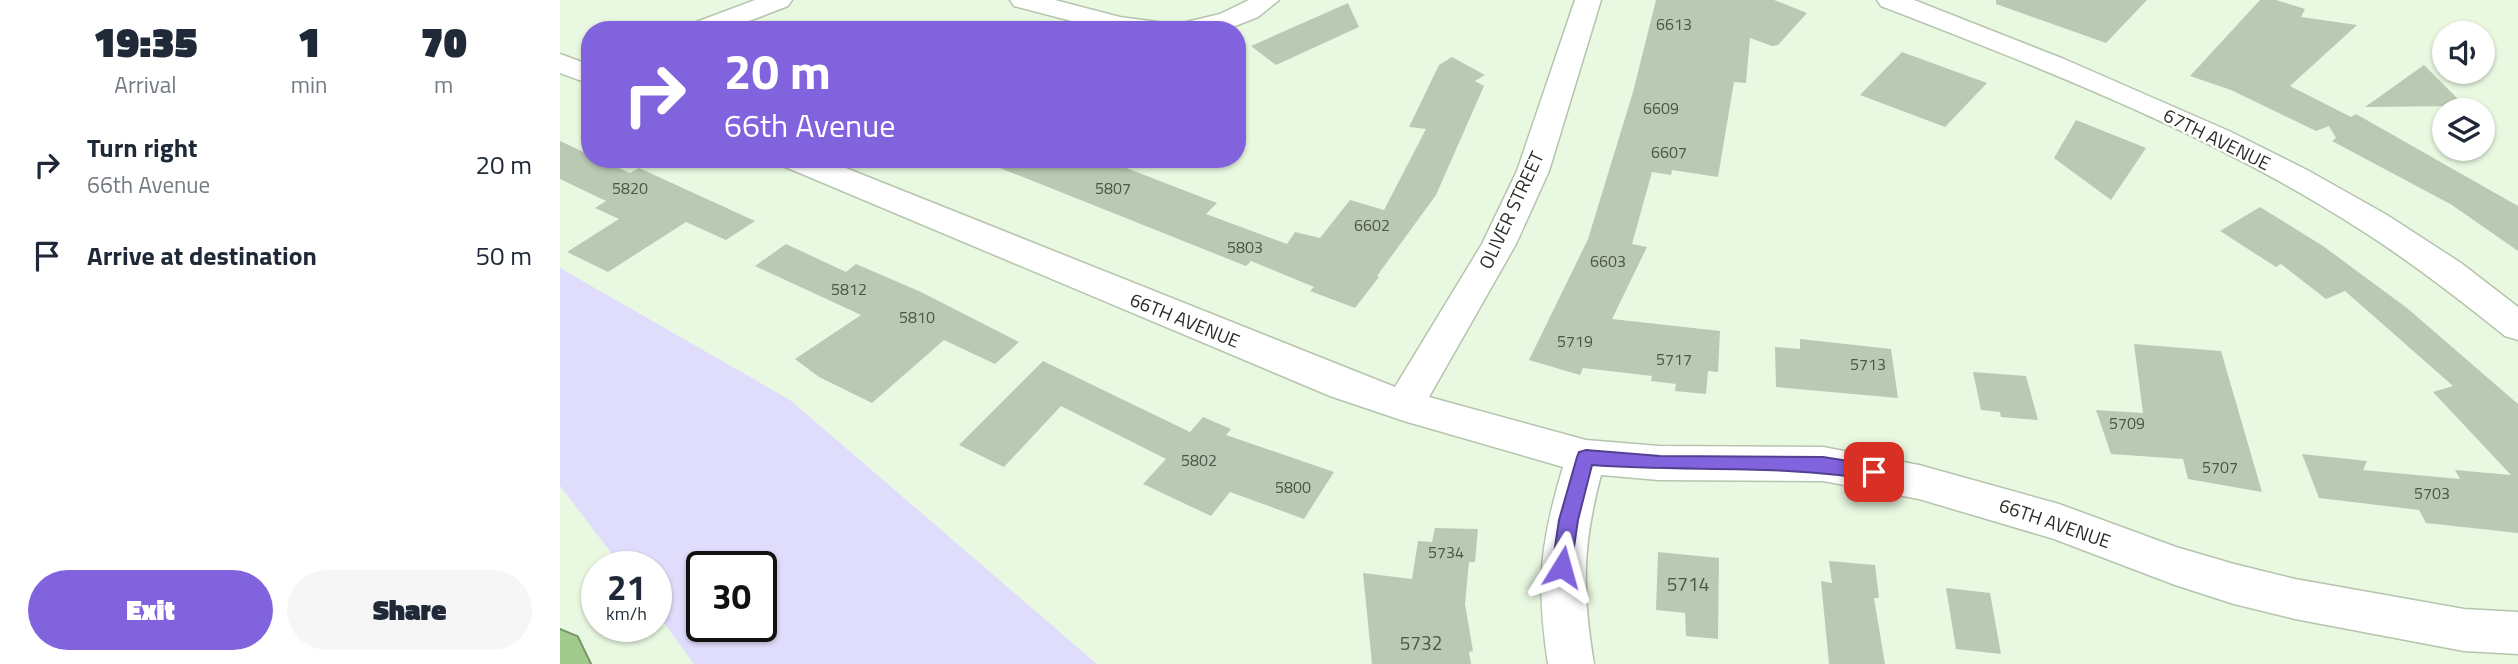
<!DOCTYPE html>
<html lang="en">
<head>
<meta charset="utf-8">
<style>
  body { margin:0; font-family:"Titillium Web",sans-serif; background:#f6f6f7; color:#1f2937; height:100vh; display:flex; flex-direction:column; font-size:26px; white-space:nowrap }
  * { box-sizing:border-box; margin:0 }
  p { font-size:23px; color:#747a83 }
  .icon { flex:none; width:38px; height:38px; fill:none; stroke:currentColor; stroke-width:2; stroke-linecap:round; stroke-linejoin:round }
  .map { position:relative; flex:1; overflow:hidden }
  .drawer { display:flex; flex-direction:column; background:#fff; width:560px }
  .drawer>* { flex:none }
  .banner { position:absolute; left:21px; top:21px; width:665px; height:147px; border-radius:28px; box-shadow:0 2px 5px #0004; background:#8163de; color:#fff; overflow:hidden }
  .tools { position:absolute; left:1872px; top:21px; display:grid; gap:14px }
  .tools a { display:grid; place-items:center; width:63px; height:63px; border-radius:50%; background:#fff; box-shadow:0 2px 5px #0004; font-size:35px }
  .speed { position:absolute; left:21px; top:551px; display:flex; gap:14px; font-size:35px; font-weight:700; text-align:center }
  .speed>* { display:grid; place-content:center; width:91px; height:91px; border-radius:50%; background:#fff; box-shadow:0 2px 5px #0004; line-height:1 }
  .speed small { font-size:18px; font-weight:400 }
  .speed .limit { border:4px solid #111; border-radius:10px; background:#fff; color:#111 }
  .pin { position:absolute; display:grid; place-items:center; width:60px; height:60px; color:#fff; margin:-30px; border-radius:14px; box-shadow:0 4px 10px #0006 }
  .me { position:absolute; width:77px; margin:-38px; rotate:8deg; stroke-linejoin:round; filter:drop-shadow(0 0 5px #0008) }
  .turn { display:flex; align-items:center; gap:24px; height:147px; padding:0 28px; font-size:32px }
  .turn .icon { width:91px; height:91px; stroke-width:2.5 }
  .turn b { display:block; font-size:49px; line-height:60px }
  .eta { display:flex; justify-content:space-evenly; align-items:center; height:119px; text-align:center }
  .eta b { font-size:42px; font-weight:800; line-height:49px }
  .button { display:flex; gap:14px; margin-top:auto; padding:14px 28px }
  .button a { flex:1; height:80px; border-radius:42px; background:#8163de; color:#fff; font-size:28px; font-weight:800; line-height:80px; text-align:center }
  .button a+a { background:#f6f6f7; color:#1f2937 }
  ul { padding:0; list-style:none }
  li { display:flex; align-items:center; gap:21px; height:91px; padding:0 28px }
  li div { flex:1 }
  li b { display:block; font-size:26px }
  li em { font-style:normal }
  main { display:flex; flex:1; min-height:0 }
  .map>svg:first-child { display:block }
  .green { fill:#e0ddfc; fill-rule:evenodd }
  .building { fill:#bac9b3 }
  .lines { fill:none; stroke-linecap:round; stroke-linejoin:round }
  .minor-casing { stroke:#b4c4ad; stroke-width:3 }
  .highway-casing { stroke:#779468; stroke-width:4 }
  .minor { fill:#fff; fill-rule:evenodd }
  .highway { fill:#a1cb8c; fill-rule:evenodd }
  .route { fill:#8163de; stroke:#544090; stroke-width:2 }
  .labels { text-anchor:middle; stroke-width:5; stroke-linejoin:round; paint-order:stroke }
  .number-label { font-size:16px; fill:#4c5548 }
  .street-label { font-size:19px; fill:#282e25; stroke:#fff }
  .near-number-label { font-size:19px; fill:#4c5548 }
</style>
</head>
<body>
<main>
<section class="drawer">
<div class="eta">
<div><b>19:35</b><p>Arrival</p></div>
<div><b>1</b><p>min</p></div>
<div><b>70</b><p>m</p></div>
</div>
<ul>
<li><svg class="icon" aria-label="right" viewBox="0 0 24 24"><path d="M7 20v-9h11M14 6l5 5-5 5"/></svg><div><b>Turn right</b><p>66th Avenue</p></div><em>20 m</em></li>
<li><svg class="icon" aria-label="arrive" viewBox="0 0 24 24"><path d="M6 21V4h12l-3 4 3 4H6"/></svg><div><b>Arrive at destination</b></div><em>50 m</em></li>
</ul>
<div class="button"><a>Exit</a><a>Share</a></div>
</section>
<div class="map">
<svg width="1958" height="664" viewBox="0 0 1958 664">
  <rect width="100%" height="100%" fill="#e9f9e1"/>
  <path class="green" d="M0,268L230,400L537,664H134L96,612V567H62L0,486ZM142,567H201V626H142Z"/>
  <g class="building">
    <path d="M1096,0H1214L1247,13L1218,45L1212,46L1190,38L1186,83L1174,82L1158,177L1112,170L1111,175L1092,172L1072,244L1087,247L1052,319L1160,331L1158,372L1148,371L1146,394L1115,391L1116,384L1091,381L1092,376L1023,368L1020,375L969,360L1028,239L1073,92Z"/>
    <path d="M1436,0H1587L1546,43L1436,4Z"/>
    <path d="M1700,0H1716L1745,9L1741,17L1797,25L1730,86L1791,117L1796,114L1958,206V251L1892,205L1772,141L1776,138L1769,126L1756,131L1671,90L1630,76Z"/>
    <path d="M788,3L799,27L716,65L691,46Z"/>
    <path d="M1342,52L1427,83L1385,127L1300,95Z"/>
    <path d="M892,57L925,75L915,81L924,86L876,195L817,276L819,277L795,308L750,291L754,287L691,261L686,266L420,160L543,159L657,203L646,214L727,244L735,232L760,238L790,200L824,210L866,129L849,127L879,65Z"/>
    <path d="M1864,65L1905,106L1805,107Z"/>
    <path d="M1516,120L1586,148L1551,200L1494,158Z"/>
    <path d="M0,141L30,155V159H39L70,173L79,168L195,221L166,240L126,222L48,272L7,252L59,219L35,208L46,201L0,179Z"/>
    <path d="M1700,207L1763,246L1847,308L1958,404V533L1866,523L1859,510L1759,498L1742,454L1807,461L1803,470L1900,479L1895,470L1951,475L1873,392L1893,386L1785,291L1766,299L1721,264L1716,267L1660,231Z"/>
    <path d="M226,244L286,272L296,264L361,292L459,342L435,364L384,340L312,403L259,377L235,359L301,315L195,266Z"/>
    <path d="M1240,339L1331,349L1338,398L1216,387L1215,347L1240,349Z"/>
    <path d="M1574,344L1661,351L1702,492L1628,479L1623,459L1551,454L1536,410L1583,413Z"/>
    <path d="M483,361L630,432L643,417L671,429L666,435L774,472L744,519L670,492L651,516L583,484L606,459L501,406L444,467L399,445Z"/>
    <path d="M1413,372L1466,376L1478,420L1441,417L1440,412L1421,410Z"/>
    <path d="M875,528L918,529L915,562H909L905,604L913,651L909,652L911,664H812L803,573L852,579L858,541L872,542Z"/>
    <path d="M1098,552L1159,558L1158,639L1126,636L1125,613L1096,610Z"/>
    <path d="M1269,561L1315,565L1319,598H1314L1325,664H1269L1261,581L1272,583Z"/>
    <path d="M1386,588L1430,593L1441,654L1396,649Z"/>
  </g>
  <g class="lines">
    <g class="minor-casing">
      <g id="minor">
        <path d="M195,0H232L228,6L166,30H127L131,24Z"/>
        <path d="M450,0H495L560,17L612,24L615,29L618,24L660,14L689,0H719L698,17L665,30H546L454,6Z"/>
        <path d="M1015,0H1041L989,171L956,244L869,397L1026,440L1099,446L1263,447L1359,465L1499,504L1616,547L1674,564L1735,579L1904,609L1958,612V654L1904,651L1735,619L1674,604L1615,585L1494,539L1359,499L1263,481L1099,480L1041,475C1022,547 1022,591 1034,664H988C976,584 980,544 1003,467L844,421L770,396L223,166L218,159H263L835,387L922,244L957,171Z"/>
        <path d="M1317,0H1354L1504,59L1669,131L1749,171L1827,215L1901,263L1958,307V340L1945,336C1899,299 1854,264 1804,232C1655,135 1486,70 1321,6Z"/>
        <path d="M0,54L30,65V84L0,73Z"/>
      </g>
    </g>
    <g class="highway-casing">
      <path id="highway" d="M0,630L17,637L30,664H0Z"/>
    </g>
    <use href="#minor" class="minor"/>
    <use href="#highway" class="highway"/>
  </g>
  <path class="route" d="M1026,450L1100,456L1263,457L1314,465L1320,467L1322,472L1320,478L1314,480C1221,464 1126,472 1032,465L1018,520L1011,567L1008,573L1002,576L995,573L992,567L999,520L1017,457L1019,452Z"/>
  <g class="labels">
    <g class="number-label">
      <text x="1114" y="30">6613</text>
      <text x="1101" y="114">6609</text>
      <text x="1109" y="158">6607</text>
      <text x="70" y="194">5820</text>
      <text x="553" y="194">5807</text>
      <text x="812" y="231">6602</text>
      <text x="685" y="253">5803</text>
      <text x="1048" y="267">6603</text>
      <text x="289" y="295">5812</text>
      <text x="357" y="323">5810</text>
      <text x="1015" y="347">5719</text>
      <text x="1114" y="365">5717</text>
      <text x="1308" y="370">5713</text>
      <text x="1567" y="429">5709</text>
      <text x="639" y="466">5802</text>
      <text x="1660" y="473">5707</text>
      <text x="733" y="493">5800</text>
      <text x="1872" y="499">5703</text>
      <text x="886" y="558">5734</text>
    </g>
    <g class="street-label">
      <text transform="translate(1657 139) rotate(26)" y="7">67TH AVENUE</text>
      <text transform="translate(951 210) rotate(-65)" y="7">OLIVER STREET</text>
      <text transform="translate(625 320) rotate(22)" y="7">66TH AVENUE</text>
      <text transform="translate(1495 523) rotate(19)" y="7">66TH AVENUE</text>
    </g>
    <g class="near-number-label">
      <text x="1128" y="591">5714</text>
      <text x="861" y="650">5732</text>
    </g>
  </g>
</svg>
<div class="tools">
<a><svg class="icon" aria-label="sound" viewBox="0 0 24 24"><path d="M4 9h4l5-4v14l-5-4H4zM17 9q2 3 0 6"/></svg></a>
<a><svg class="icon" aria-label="layers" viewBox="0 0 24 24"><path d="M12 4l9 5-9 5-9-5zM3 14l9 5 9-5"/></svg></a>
</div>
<div class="speed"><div>21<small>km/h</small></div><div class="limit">30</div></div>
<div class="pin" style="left:1314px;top:472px;background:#d93025"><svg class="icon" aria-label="arrive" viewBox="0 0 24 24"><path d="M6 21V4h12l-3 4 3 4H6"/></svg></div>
<svg class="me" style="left:1002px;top:567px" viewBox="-20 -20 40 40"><path d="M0-17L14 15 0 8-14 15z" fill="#8163de" stroke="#fff" stroke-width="4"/></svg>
<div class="banner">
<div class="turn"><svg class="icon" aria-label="right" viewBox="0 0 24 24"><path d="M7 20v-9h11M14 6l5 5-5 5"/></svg><div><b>20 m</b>66th Avenue</div></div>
</div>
</div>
</main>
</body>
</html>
